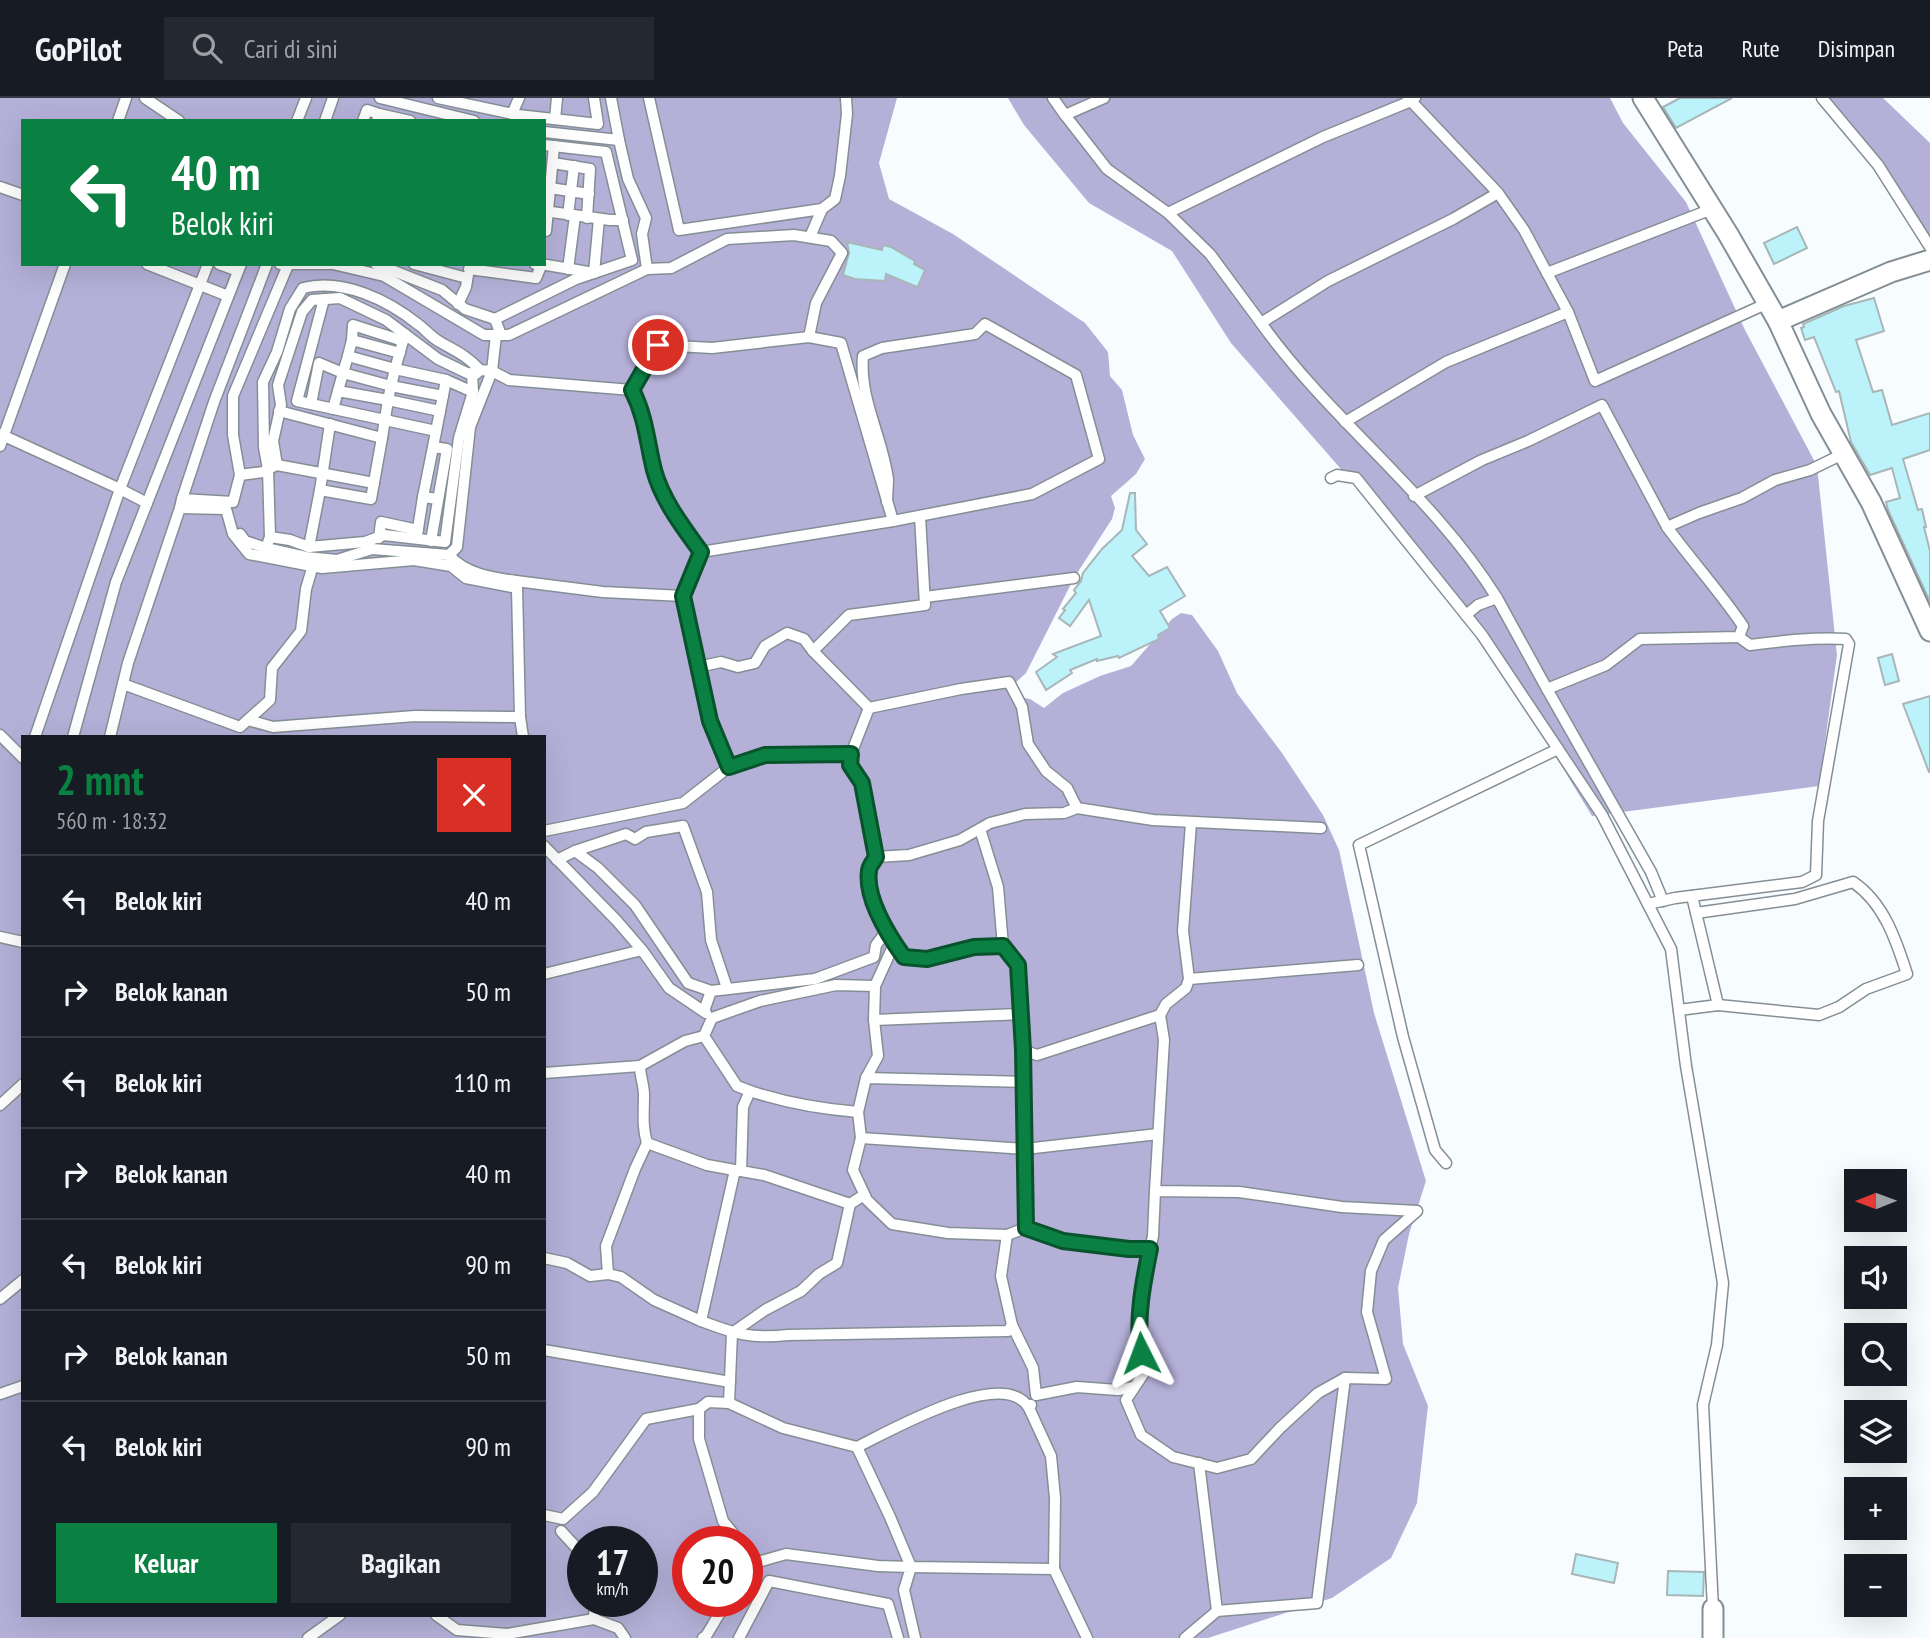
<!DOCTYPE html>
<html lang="id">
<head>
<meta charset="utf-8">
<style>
  body { margin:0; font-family:"PT Sans Narrow",sans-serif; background:#242831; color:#f1f3f6; height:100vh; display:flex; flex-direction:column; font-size:26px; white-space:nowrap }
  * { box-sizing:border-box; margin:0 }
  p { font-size:23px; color:#9ea1a6 }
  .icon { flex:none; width:38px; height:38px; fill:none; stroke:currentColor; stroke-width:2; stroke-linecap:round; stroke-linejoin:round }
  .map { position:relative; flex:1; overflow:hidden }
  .details { position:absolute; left:21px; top:637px; width:525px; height:882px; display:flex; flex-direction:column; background:#171b24; border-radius:0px; box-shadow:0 7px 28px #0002 }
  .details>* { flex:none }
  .banner { position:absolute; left:21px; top:21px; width:525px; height:147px; border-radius:0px; box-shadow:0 7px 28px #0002; background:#0b8043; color:#fff; overflow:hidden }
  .needle { width:46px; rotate:269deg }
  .controls { position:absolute; left:1844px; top:1071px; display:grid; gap:14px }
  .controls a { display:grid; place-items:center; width:63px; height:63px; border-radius:0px; background:#171b24; box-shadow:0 7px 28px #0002; font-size:35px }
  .speed { position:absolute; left:567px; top:1428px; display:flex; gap:14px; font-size:35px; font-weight:700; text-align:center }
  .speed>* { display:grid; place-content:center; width:91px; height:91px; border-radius:50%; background:#171b24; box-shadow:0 7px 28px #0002; line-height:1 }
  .speed small { font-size:18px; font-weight:400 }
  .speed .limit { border:10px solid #d22; background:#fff; color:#111 }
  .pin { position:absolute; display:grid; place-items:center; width:60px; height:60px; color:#fff; margin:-30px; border:4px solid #fff; border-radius:50%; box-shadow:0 2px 7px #0007 }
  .me { position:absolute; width:77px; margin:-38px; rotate:357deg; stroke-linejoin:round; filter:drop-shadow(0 0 5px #0008) }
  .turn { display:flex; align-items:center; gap:24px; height:147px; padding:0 35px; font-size:32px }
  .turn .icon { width:91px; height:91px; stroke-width:2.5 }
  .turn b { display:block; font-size:49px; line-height:60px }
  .round { display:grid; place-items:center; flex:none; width:74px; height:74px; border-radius:0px; background:#242831 }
  .head { display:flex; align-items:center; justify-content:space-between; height:119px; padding:0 35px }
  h1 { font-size:42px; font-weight:800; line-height:52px; color:#0b8043 }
  .primary-button { display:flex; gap:14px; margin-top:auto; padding:14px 35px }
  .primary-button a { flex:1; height:80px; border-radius:0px; background:#0b8043; color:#fff; font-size:28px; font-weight:800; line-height:80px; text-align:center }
  .primary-button a+a { background:#242831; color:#f1f3f6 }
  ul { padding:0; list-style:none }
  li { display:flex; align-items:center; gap:21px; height:91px; padding:0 35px; border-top:2px solid #363941 }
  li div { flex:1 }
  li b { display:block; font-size:26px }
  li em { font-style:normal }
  header { display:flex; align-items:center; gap:42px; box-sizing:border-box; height:98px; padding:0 35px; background:#171b24; border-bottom:2px solid #363941 }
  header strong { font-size:33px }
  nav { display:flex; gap:38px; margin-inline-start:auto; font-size:24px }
  .search { width:490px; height:63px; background:#242831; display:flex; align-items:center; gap:18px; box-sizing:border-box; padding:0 24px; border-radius:0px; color:#9ea1a6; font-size:26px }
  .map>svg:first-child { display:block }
  .water { fill:#b5b0d8; fill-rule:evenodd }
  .building { fill:#bcf3fa; stroke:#a8b6b8; stroke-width:2 }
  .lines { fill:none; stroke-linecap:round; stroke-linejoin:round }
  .service-casing { stroke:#848f95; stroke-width:13 }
  .minor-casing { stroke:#848f95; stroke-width:23 }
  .service { stroke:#fff; stroke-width:10 }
  .minor { stroke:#fff; stroke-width:19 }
  .route-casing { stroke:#07532c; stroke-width:18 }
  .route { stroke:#0b8043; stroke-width:12 }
</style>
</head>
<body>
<header>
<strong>GoPilot</strong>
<div class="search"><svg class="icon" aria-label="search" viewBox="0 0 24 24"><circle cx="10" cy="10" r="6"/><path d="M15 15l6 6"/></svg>Cari di sini</div>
<nav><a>Peta</a><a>Rute</a><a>Disimpan</a></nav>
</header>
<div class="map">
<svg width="1930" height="1540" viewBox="0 0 1930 1540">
  <rect width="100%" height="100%" fill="#f7fcff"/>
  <g class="water">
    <path d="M0,0H897L879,65L889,101L953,136L1085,225L1108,254L1110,278L1122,292L1133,337L1145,361L1136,376L1111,398L1115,410L1112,421L1074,480L1026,575L1011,589L1015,598L1030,601L1044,610L1063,595L1100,578L1131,568L1172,521L1181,515L1192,517L1218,553L1237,595L1282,655L1323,717L1339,752L1374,915L1426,1083L1409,1136L1398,1190L1403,1246L1428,1308L1417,1405L1391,1460L1332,1500L1208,1540H0ZM23,23H544V166H23ZM23,639H544V1517H23ZM583,1444H642V1503H583ZM688,1444H747V1503H688Z"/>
    <path d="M1008,0H1610L1623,25L1686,104L1745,232L1817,368L1837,557L1819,688L1592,718L1553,654L1436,480L1231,245L1172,153L1089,105L1024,27Z"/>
    <path d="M1827,0H1883L1930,45V144L1863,42Z"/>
  </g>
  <g class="building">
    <path d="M1680,0H1732L1676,30L1663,9Z"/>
    <path d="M1797,129L1807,150L1774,166L1764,145Z"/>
    <path d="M847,144L882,152L883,147L891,149L915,163L914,166L925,172L919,186L917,189L886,176L885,183L855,181L843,177L849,155Z"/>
    <path d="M1874,200L1884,233L1856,242L1873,294L1882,292L1892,327L1930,315V352L1903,361L1918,412L1922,411L1926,429H1924L1930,453V504L1888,412L1886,404L1900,400L1892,370L1870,377L1851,344L1839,293L1836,294L1814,239L1805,242L1801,230L1804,229L1803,226L1844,208Z"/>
    <path d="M1130,395H1135L1136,432L1147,446L1132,458L1149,478L1167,469L1185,498L1160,513L1170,530L1158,537L1159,541L1119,560L1118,558L1097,563V561L1070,572L1072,575L1046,592L1036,574L1057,559L1053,556L1101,538L1089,502L1070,528L1059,520L1065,512L1063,511L1076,495L1074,492L1081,483L1083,475L1102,451L1122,432Z"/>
    <path d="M1892,556L1899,583L1885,587L1878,560Z"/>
    <path d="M1930,598V674H1929L1903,606Z"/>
    <path d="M1576,1456L1618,1465L1614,1485L1572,1476Z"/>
    <path d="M1668,1473L1704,1474L1703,1498L1667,1497Z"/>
  </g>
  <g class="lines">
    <g class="service-casing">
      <g id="service">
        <path d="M145,0L179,23"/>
        <path d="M380,0L474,23"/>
        <path d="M438,0L518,17L598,26L594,0"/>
        <path d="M649,0L679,132L822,111"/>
        <path d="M1053,0L1065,17"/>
        <path d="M1104,0L1065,17L1107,71L1168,115"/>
        <path d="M1415,0L1411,3L1498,95L1524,132L1547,175"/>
        <path d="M1822,0L1878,67L1930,149"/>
        <path d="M379,16L410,23"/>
        <path d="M512,16L519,0"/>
        <path d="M555,21L557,0"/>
        <path d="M118,23L126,0"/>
        <path d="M297,23L306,0"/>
        <path d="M325,23L333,0"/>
        <path d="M363,23L367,12L379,16L377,23"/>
        <path d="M544,34L619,42L611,0"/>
        <path d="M553,65L590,71L587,120"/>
        <path d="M0,89L23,97"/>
        <path d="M550,90L589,96"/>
        <path d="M544,113L610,122H623"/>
        <path d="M568,117L574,68"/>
        <path d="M546,133L554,48"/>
        <path d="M810,139L822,111L835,101L840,78L847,16L846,0"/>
        <path d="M147,166L228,198"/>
        <path d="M219,166L238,173"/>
        <path d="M267,166L214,304L182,401L233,404L240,377L233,337V298L288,167"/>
        <path d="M280,166H330"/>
        <path d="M333,166L384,178L484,237H509L647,171L642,136L646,120L628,81L619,42"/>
        <path d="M376,166L442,192L465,211L495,221L501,237"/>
        <path d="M414,166L467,180"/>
        <path d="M541,166L594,175L599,121"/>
        <path d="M469,171L536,180L541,168L535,166"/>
        <path d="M568,171L575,118"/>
        <path d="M647,171L671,170L727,141L794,137L831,143L842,155L816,205L809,239"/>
        <path d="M324,201L297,303L436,333"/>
        <path d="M458,206L466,189L468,177"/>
        <path d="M1568,214L1595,283L1768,205"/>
        <path d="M495,221L576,181L632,162L606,54L544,47"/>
        <path d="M1261,225L1210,156L1168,115L1323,39L1411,3L1408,0"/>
        <path d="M405,236L395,271L446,282L473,294"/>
        <path d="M352,242L353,227L403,243"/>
        <path d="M480,272L476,276L467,275L438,261L386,222L340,200L312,202L302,214L278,287L281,307L273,343L277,367L268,371L264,349L263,284L277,254L290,211L303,190C343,180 388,202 419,227C426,232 432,240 440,244C457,254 466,257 480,272L492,273L496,237"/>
        <path d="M632,292L658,247L712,250L809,239L841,245L893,423L701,454"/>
        <path d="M338,293L343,275L391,288L395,271L348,258L352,242L400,255"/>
        <path d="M311,306L319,265L343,275L348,258"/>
        <path d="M333,311L338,293L388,302L391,288L443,298"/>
        <path d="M279,313L382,340L388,302L440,313"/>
        <path d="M1345,324L1446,264L1568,214L1547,175L1712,111"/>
        <path d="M0,336L120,391L208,166"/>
        <path d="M0,348L65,166"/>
        <path d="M433,349L446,282"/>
        <path d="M277,367L374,385"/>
        <path d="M240,377L263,374L268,371L270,439L290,442L309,449L365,444L384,437L445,444L459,340L473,294L472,275"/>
        <path d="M1331,380L1337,377L1356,380L1482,537L1602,717L1671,851L1686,968L1723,1185L1717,1247L1703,1307L1713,1511"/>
        <path d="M320,392L330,326"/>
        <path d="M1414,398L1482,362L1528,343L1602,307L1667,429"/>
        <path d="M182,401L180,410L226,411L233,436L249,456L322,470L414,462L451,468L466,480L517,490L516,483C493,480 465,476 449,457"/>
        <path d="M887,404C887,396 888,389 888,382C883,340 859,301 863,258L882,250L975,236L985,226L1076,277L1099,361L1032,396L893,423"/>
        <path d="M240,436L245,443L266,450"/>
        <path d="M417,437L423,399"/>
        <path d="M270,439L266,450L306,459L337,462L372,451L449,457L457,449L470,329L492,273L509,282L632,292C647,320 646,344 654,372C662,402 683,429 701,454L683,498L603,494L516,483"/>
        <path d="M379,440L381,424L418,432"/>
        <path d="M431,443L447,351L433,349L423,399L438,401"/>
        <path d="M309,449L320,392L371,401L382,340"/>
        <path d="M925,499L1074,480"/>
        <path d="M1497,500L1547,591L1606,567L1640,541L1739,539L1743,528C1720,494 1692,463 1667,429L1699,415L1742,400L1775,382L1810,372L1843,356"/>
        <path d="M1466,517L1478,507L1497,500C1433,397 1331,323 1261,225L1328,183L1453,121L1498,95"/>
        <path d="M813,553L869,610L961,591L1009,584L1022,609L1028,646L1046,673L1067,690L1077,710L1064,715L1025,716L990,725L960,742L909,757L876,759"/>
        <path d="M698,569L721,564L738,569L755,565L765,548L787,535L804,541L813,553L849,517L925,507L920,418"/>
        <path d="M123,586L240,629L270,602L272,570L301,533L306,491L313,467"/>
        <path d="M1547,591L1651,774L1663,803"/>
        <path d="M520,619L523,639"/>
        <path d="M248,622L273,629L415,618L520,619L517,490"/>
        <path d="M0,637L23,660"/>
        <path d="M35,639L120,391L147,405"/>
        <path d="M73,639L116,484L241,166"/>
        <path d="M110,639L128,565L180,410"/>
        <path d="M851,656L850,667L862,685L876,759C874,763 869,768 869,773C865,800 889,838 904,859L927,861L974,849L1003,848"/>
        <path d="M729,669L765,657L851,656L869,610"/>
        <path d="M1077,710L1153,722L1321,730"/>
        <path d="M980,731L998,789L1003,848L1018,867L1023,952L1037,957L1160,917L1166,906L1186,890L1189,881L1183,833L1191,725"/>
        <path d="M544,733L683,705L729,669L710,623L683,498"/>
        <path d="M544,748L617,823L642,852"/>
        <path d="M575,753L598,770L635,807L688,885L711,893"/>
        <path d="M557,762L575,753L626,736L635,741L646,734L683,728L707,794L711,842L727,890"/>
        <path d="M1648,806L1675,800L1802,784L1816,777L1818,723L1849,546L1846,541C1814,539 1782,543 1750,547L1739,539"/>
        <path d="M1696,815L1795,801L1853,784C1884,805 1896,842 1907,876L1866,891L1839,909L1819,917L1718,907"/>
        <path d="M0,839L23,844"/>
        <path d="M894,846L875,888L874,922L1021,916"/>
        <path d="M544,876L642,852L669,890L706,915"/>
        <path d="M1189,881L1358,867"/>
        <path d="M1679,912L1718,907L1692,798"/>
        <path d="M704,913L711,893L815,881L874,859L876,847L886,834"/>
        <path d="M704,938L685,943L640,968C640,978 644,987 644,997C644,1015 642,1028 647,1045L707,1067L740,1073"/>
        <path d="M1023,952L1026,1130"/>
        <path d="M544,975L640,968"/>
        <path d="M866,980L878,958L874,922"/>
        <path d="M1024,984L866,980L858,1014L861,1040L1025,1051L1158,1036"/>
        <path d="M750,993L737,988L704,938L712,920L760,903L836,887L875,888"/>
        <path d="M0,1007L23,986"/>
        <path d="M861,1040L853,1072L867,1102L892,1126L948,1135L1007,1137"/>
        <path d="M647,1045L635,1071L606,1148L608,1176L621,1179L654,1202L701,1223"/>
        <path d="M1446,1065L1435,1052L1403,939L1359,747L1558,651"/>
        <path d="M735,1072L701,1223C736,1236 750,1241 788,1237L1008,1233L1012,1227"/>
        <path d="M1155,1093L1153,1138L1144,1179L1138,1235L1144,1275L1126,1302L1141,1337L1173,1359L1217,1370L1251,1361L1280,1330L1318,1295L1345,1280L1386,1281L1367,1214L1371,1173L1384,1142L1417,1113L1342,1109L1239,1094L1155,1093L1164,942L1160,917"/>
        <path d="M850,1106L764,1077L741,1073L743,1009L750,993C786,1005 821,1011 858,1014"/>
        <path d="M544,1160L567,1165L590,1178L608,1176"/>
        <path d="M0,1201L23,1182"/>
        <path d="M732,1235L729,1305L783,1330L857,1349"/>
        <path d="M732,1235L765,1212L801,1193L819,1176L837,1165L850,1106L864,1097"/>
        <path d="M544,1252L730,1284"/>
        <path d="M1134,1289L1118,1292L1077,1289L1036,1297L1033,1270L1012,1227L1001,1178L1007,1137L1026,1130L1063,1143L1129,1151H1150"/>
        <path d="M0,1296L23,1288"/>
        <path d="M729,1305L708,1304L699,1311V1341L723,1423L740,1444"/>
        <path d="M1031,1307L1029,1310L1051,1358L1055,1400L1054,1471L1087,1540"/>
        <path d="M1029,1310C1004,1267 890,1333 857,1349L890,1419L911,1469L1054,1471"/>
        <path d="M1199,1365L1217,1513L1317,1505L1345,1280"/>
        <path d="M544,1417L563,1421L593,1394L646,1321L699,1311"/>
        <path d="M561,1433L583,1457"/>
        <path d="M747,1452L758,1464L747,1477"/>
        <path d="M758,1464L786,1456L878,1468L911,1469L904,1492L915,1540"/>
        <path d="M436,1517L457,1532L507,1536V1539"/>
        <path d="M594,1521L595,1503"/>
        <path d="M507,1536L594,1521L618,1530L625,1540"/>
        <path d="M308,1540L340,1517"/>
        <path d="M703,1540L706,1538L727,1503"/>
        <path d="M739,1540L769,1483L888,1506L898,1540"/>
        <path d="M1185,1540L1217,1513"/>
      </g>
    </g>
    <g class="minor-casing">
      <g id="minor">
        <path d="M1643,0L1728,136L1778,223L1821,316L1871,404L1930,533"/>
        <path d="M1778,223L1891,174L1930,162"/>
        <path d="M1713,1511V1540"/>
      </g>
    </g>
    <use href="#service" class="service"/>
    <use href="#minor" class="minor"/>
  </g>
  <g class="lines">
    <g class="route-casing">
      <path id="route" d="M658,247L632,292C646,319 647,344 654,372C662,402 683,429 701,454L683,498L710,623L729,669L765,657L851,656L850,667L862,685L876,759C874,763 869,768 869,773C865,800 889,838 904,859L927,861L974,849L1003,848L1018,867L1023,952L1026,1130L1063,1143L1129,1151H1150C1143,1185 1136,1221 1141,1255"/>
    </g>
    <use href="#route" class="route"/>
  </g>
</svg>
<div class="controls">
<a><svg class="needle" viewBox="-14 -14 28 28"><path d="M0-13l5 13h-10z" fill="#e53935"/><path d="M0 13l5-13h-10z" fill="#9ea1a6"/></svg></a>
<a><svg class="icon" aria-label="sound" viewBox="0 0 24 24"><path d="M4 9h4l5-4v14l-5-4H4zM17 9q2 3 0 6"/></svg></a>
<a><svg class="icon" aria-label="search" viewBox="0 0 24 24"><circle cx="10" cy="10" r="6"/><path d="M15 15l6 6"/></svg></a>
<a><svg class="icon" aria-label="layers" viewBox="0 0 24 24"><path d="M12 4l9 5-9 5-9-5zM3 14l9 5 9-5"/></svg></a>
<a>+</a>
<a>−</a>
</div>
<div class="speed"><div>17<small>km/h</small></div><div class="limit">20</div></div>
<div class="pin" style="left:658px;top:247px;background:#d93025"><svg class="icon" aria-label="arrive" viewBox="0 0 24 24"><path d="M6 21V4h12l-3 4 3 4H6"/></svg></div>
<svg class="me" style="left:1141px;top:1255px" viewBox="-20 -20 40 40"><path d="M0-17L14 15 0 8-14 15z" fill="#0b8043" stroke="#fff" stroke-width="4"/></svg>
<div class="banner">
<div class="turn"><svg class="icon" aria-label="left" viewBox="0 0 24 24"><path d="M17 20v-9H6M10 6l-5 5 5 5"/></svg><div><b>40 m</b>Belok kiri</div></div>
</div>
<section class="details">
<div class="head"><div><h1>2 mnt</h1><p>560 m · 18:32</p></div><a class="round" style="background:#d93025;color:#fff"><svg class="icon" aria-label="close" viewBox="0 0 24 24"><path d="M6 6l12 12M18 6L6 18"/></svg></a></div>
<ul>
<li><svg class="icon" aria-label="left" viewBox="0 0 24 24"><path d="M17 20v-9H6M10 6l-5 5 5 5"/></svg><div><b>Belok kiri</b></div><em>40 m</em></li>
<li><svg class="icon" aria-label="right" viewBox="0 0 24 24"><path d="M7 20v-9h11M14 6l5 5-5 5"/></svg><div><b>Belok kanan</b></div><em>50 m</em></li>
<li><svg class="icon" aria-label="left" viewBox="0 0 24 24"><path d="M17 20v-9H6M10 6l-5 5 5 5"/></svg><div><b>Belok kiri</b></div><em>110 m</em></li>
<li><svg class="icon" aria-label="right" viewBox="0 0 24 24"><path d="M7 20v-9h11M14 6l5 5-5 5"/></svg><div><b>Belok kanan</b></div><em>40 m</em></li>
<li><svg class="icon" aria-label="left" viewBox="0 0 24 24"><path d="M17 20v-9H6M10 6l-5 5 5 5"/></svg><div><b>Belok kiri</b></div><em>90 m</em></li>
<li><svg class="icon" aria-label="right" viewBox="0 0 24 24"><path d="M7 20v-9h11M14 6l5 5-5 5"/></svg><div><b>Belok kanan</b></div><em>50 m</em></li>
<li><svg class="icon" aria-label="left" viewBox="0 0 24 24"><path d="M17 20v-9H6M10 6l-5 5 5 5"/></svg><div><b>Belok kiri</b></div><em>90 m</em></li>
</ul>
<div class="primary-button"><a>Keluar</a><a>Bagikan</a></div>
</section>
</div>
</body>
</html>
